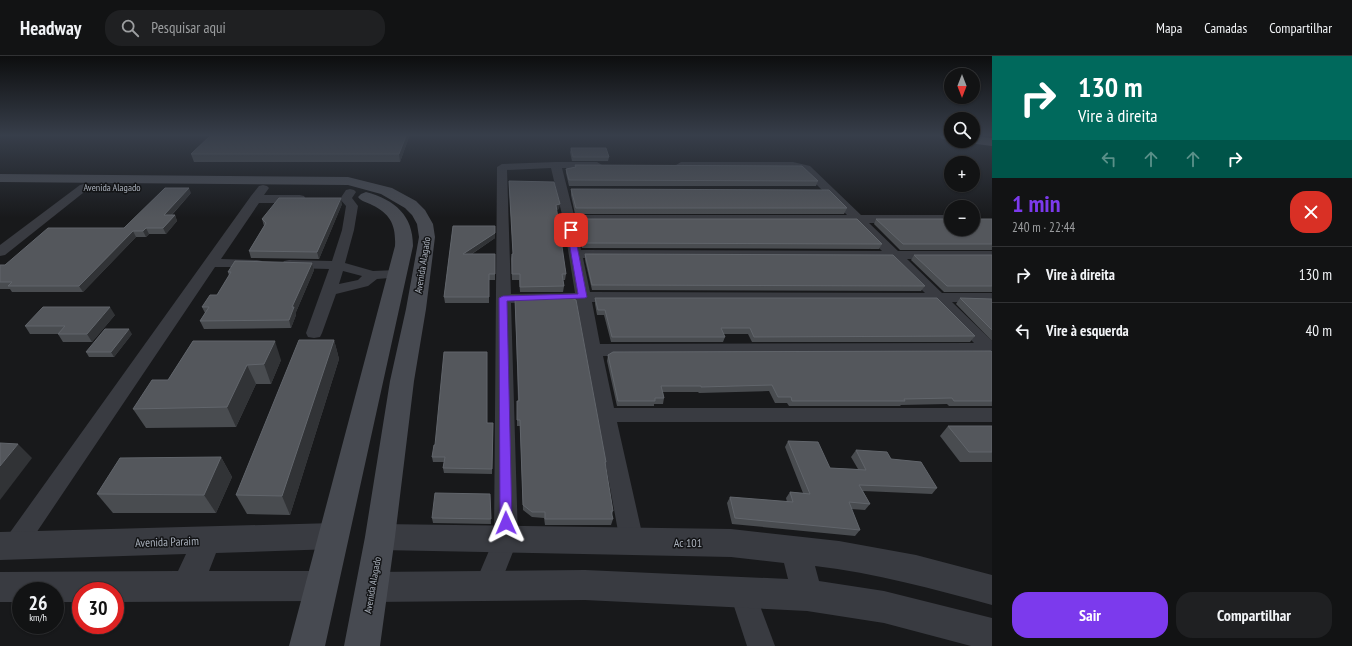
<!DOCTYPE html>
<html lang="pt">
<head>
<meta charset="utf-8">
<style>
  body { margin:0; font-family:"PT Sans Narrow",sans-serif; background:#1f2022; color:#f1f3f6; height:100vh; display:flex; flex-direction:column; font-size:15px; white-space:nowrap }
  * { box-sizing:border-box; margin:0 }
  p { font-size:13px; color:#9c9ea0 }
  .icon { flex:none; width:22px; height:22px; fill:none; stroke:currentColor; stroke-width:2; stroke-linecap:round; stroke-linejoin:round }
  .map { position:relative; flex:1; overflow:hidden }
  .details { display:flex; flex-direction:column; background:#121314; width:360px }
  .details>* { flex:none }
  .guide { background:#00695c; color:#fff; overflow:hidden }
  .needle { width:26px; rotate:180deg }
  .tools { position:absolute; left:944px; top:12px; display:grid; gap:8px }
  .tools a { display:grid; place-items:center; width:36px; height:36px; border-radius:50%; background:#121314; box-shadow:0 1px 3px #0004,0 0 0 1px #313234; font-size:20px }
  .speed { position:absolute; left:12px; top:526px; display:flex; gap:8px; font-size:20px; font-weight:700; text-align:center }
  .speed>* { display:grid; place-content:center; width:52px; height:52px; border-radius:50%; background:#121314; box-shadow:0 1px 3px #0004,0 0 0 1px #313234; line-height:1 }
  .speed small { font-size:10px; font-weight:400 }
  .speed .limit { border:6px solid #d22; background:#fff; color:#111 }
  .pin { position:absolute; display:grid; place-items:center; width:34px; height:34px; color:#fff; margin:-17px; border-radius:8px; box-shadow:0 2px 6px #0006 }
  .me { position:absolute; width:44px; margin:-22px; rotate:359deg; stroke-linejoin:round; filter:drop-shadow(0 0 3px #0008) }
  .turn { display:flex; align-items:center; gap:14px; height:84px; padding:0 20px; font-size:18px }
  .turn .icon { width:52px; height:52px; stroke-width:2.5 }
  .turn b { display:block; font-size:28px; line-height:34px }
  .lanes { display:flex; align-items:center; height:38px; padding:0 20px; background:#0003; justify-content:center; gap:20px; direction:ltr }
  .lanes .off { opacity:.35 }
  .round { display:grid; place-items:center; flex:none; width:42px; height:42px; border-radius:16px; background:#1f2022 }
  .overview { display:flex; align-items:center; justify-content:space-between; height:68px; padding:0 20px }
  h1 { font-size:24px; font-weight:600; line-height:30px; color:#7c3aed }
  .button { display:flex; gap:8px; margin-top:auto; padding:8px 20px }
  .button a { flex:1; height:46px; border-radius:16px; background:#7c3aed; color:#fff; font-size:16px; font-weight:600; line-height:46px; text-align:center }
  .button a+a { background:#1f2022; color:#f1f3f6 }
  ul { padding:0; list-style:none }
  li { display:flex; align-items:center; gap:12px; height:56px; padding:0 20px; border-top:1px solid #313234 }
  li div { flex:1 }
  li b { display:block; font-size:15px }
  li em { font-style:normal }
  header { display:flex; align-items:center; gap:24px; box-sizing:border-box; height:56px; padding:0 20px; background:#121314; border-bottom:1px solid #313234 }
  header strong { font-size:19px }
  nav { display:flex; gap:22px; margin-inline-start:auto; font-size:14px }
  .search { width:280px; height:36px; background:#1f2022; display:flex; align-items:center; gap:10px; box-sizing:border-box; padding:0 14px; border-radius:16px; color:#9c9ea0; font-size:15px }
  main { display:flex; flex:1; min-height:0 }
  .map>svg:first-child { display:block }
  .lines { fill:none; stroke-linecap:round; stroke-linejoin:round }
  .minor { fill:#393b41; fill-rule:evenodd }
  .tertiary { fill:#393b41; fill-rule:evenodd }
  .secondary { fill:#474a51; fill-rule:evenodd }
  .trunk { fill:#5d6069; fill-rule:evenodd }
  .wall { fill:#494c50 }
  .shaded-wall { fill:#313336 }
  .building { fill:#54575c; stroke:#61656b }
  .route { fill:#7c3aed; stroke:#51269a }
  .labels { text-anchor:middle; stroke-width:3; stroke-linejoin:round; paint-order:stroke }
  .street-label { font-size:10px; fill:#aab1bc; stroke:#131416 }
  .near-street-label { font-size:12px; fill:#aab1bc; stroke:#131416 }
</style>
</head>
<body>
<header>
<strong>Headway</strong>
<div class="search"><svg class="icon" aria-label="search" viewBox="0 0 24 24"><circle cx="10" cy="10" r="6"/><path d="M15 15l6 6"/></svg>Pesquisar aqui</div>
<nav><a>Mapa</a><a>Camadas</a><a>Compartilhar</a></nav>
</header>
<main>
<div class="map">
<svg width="992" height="590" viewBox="0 0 992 590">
  <rect width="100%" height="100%" fill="#18191b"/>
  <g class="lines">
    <g class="minor">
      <path d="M556,106H597L602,109L597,112H562L574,159H847L802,114L793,112H681L676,109L681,106H793L810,110L861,159H951V167H869L898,195H992V203H907L942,237H992V247L952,246L992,285V301L986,299L603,300L614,352H992V366H617L644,486L640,494L632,497L624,494L620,486L576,246L511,247L518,483L496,539L487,542L478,539L474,530L494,483L497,111L502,108ZM551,112L563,163L575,237L511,238L507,114ZM576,167H854L882,195L581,194ZM583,202L890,203L925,237L590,236ZM592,246H934L974,287L600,288Z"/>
      <path d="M84,128L88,129L90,131L88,133L5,199L0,200V189L80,129Z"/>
      <path d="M263,129L267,130L269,132L264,139H300L304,140L306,143L304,146L300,147H259L221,203L257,204L262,205L264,208L262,211H215L22,498L14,501L6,498L2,490L6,482L251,140L259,130Z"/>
      <path d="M350,133L354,134L356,136L352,142L358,150L354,174L345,207L373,215L397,214L402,215L404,218L402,221L377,223L368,230L336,238L322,277L320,281L314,282L308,281L306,277L329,213L289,212L284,211L282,208L284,205L289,204L332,205L342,174L346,150L340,143L346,134ZM343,215L362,220L358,224L339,228Z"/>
      <path d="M742,522L751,526L775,590H747L729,535L733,526Z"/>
    </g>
    <g class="tertiary">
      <path d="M334,467L344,471L348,480L344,489L334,493L216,497L209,515H322L333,519L337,530L333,541L322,545L115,546V535H81V546H55V535H21V546H0V516L178,515L186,498L0,504V476Z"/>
      <path d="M380,468L731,473L839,485L916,499L992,519V549C934,533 875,517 815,510L819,525L884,535L992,562V590H971L884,567L807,555L585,544L371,546L360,542L356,531L360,520L371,516L585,514L788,523L784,507L731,501L380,494L370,490L366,481L370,472Z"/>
    </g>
    <g class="secondary">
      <path d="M0,118L348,121L392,132L416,145L425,154L433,168L435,181L426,253L414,325L395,481L380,590H344L365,481L390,325L406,253L419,181L417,168L412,159L405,152L381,138L348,129L0,126Z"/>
      <path d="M366,136C395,144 413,159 413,190L325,590H289L395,190C396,170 391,158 372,149C367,146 362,146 358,141L361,138Z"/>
    </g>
    <g class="trunk">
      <path d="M940,80H951V84L942,83Z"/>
      <path d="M973,80L992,82V90L969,87L967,85H973Z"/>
    </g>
  </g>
  <g class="wall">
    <path d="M210,80H408L409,81L400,106H194L191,98Z"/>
    <path d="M571,92L609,101L608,105H572L570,96Z"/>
    <path d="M575,109L818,125L816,130H569L566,117V113L575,111Z"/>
    <path d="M509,125L559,153L556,154L566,218L565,224H563L564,230L563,236H520L519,224H512L511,203L512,198H513Z"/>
    <path d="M571,133L847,152L844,158H575L571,139Z"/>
    <path d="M191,137L172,159H175L177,165L166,178H149L146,181H136L83,236H12L10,233H0V209H5L124,172Z"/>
    <path d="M342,148L319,203L251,202L249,195L264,170L262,163Z"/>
    <path d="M578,163L882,188L879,193L582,192L578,168Z"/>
    <path d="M876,163H992V194H900L874,168Z"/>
    <path d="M453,170H495V182L472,198H495V224H489V247H445L444,241Z"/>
    <path d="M585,198L925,230L921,235L592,234L585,204Z"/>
    <path d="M914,199H992V236H944L911,204Z"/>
    <path d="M312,207L314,214L296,256V259L291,272L204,273L200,265L205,257L202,251L217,239L229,220L228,216Z"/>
    <path d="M595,242L975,280L970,286H752L748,278H723L725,281L723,286H611L604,259H597L595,248Z"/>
    <path d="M960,242L992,243V285L956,248Z"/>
    <path d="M515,243L606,406L605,409L613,455L612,460L613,463L611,469H545L544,462L532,461L523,454L520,370H517V345H518Z"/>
    <path d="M115,259L92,286H63L58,278H30L25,270Z"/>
    <path d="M132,278L114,301H89L86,296Z"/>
    <path d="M334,284L339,303L290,459L247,458L236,439Z"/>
    <path d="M193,285L281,304L271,328H256L236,371L146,372L133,353L168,324Z"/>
    <path d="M992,296V350H949L947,348L901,349L900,350H789L787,347H775L769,335L699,337L698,336H663L664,342L663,348H654V350H617L607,305L608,299Z"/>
    <path d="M487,367H493L492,418L444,417L443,412L444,406H433L432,401L435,389Z"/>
    <path d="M948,370H992V406H960L940,380Z"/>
    <path d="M788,385L830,412L858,413L851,401L856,394L891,403L937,432L932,438L863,435L870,448L865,454L851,453L860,474L855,480L732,468L727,447L730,441L787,446L786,442L790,436L803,437L785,391Z"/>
    <path d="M221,401L232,421L216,457H113L97,438Z"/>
    <path d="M490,438L491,468L433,467L432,462Z"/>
  </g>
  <g class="shaded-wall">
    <path d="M406,80H408L409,81L400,106L399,98Z"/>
    <path d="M189,132L191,137L166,165L164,159Z"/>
    <path d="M341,142L342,148L319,203L317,196Z"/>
    <path d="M560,148L559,153L555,154L556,149Z"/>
    <path d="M175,159L177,165L166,178L163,172Z"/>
    <path d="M146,172L149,178L146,181L143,175Z"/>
    <path d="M133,175L136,181L83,236L79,230Z"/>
    <path d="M495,177V182L464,203L463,198Z"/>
    <path d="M312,207L314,214L296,256V259L291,272L289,264L292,251Z"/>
    <path d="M110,251L115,259L92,286L87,278Z"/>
    <path d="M129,273L132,278L114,301L111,296Z"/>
    <path d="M334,284L339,303L290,459L282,440Z"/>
    <path d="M275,285L281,304L271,328L264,308Z"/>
    <path d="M247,309L256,328L236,371L227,351Z"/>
    <path d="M18,388L32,402L0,444V410Z"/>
    <path d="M221,401L232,421L216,457L204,439Z"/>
  </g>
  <g class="building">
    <path d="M210,80H406L399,98H191Z"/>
    <path d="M571,92H606L609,101H573Z"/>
    <path d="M575,109L802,110L818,125L569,124L566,113L576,111Z"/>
    <path d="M509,125L554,126L560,148L556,149L566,218H562L564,230L520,231V218H512V198H513Z"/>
    <path d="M165,132H189L164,159H175L163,172H146L143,175H133L79,230H8L12,226H0V209H5L48,172H124Z"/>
    <path d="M571,133L829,134L847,152H576Z"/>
    <path d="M279,142H341L317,196L249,195L266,167L262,163Z"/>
    <path d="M578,163H857L882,188L583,187Z"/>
    <path d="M876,163H951V173H973V163H992V188H903Z"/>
    <path d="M453,170H495V177L463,198H495V218H489V241H444Z"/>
    <path d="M585,198L893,199L925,230L592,229Z"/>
    <path d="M914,199H992V230H947Z"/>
    <path d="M235,205L312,207L292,251H294L289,264L200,265L209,251H202L210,239H217L231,216H228Z"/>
    <path d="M571,242L576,244L606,406H605L613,455H611L613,463H545V456H532L523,449L520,364H517V345H519L515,243Z"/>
    <path d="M595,242H937L975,280L754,281L750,272H721L725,281H612L605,254H598Z"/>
    <path d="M960,242L992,243V274Z"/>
    <path d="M43,251H110L87,278H58L65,270H25Z"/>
    <path d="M105,273H129L111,296H86Z"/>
    <path d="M299,284H334L282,440L236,439Z"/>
    <path d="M193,285H275L264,308L247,309L227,351L133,353L152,324H168Z"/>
    <path d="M991,295L992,296V345H954L952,342L904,343L905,345H792L791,341H778L772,329L701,331V330H661L664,342H655V345H618L608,299L613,296Z"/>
    <path d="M444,296H487V367H493L492,413L443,412L445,401H432L434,389H435Z"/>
    <path d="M948,370H992V396H969Z"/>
    <path d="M788,385L818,386L830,412L866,414L856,394L887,396L891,403L921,406L937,432L859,429L870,448L849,446L860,474L735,462L730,441L793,446L790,436L810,438Z"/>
    <path d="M0,387L18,388L0,410Z"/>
    <path d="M221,401L204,439L97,438L120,402Z"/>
    <path d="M435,437L490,438L491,463L432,462Z"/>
  </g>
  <linearGradient id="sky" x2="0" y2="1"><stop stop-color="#0d0e0f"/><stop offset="0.49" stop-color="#373e4a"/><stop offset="1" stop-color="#373e4a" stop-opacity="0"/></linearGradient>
  <rect width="992" height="162" fill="url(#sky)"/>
  <path class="route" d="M571,172L574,174L587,241L585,242L507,245L512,467L510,471L506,473L502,471L500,467L499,242L503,240L578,238L567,174Z"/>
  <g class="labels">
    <g class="street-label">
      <text x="112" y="135">Avenida Alagado</text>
      <text transform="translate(422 209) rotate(-81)" y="4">Avenida Alagado</text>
      <text transform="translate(372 529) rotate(-80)" y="4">Avenida Alagado</text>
    </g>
    <g class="near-street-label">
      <text transform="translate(167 486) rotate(-2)" y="4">Avenida Paraim</text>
      <text x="688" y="491">Ac 101</text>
    </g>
  </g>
</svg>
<div class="tools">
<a><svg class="needle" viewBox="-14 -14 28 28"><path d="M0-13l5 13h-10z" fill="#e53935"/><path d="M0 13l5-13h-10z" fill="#9c9ea0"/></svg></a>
<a><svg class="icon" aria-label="search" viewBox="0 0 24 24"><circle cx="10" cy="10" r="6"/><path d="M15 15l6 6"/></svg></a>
<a>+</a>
<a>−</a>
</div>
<div class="speed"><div>26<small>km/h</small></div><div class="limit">30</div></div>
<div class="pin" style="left:571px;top:174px;background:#d93025"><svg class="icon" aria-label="arrive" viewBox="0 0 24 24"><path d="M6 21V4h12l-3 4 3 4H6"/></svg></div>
<svg class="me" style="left:506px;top:467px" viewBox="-20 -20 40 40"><path d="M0-17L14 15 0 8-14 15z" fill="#7c3aed" stroke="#fff" stroke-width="4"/></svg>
</div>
<section class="details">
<div class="guide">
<div class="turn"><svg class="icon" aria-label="right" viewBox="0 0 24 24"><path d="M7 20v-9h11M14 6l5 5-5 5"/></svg><div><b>130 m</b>Vire à direita</div></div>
<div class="lanes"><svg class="icon off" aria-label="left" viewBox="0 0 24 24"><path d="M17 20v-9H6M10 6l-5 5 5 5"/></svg><svg class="icon off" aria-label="ahead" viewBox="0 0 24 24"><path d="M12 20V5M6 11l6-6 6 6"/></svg><svg class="icon off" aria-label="ahead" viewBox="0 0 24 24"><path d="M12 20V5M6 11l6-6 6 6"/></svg><svg class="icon" aria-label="right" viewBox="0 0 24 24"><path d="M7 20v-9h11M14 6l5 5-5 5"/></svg></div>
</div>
<div class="overview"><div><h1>1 min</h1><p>240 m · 22:44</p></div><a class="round" style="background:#d93025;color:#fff"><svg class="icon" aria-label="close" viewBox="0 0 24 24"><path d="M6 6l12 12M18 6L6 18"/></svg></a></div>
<ul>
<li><svg class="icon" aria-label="right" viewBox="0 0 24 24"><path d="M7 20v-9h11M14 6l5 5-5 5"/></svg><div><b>Vire à direita</b></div><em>130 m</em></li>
<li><svg class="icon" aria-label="left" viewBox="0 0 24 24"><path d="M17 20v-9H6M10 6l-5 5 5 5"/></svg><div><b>Vire à esquerda</b></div><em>40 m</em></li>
</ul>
<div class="button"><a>Sair</a><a>Compartilhar</a></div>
</section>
</main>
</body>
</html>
